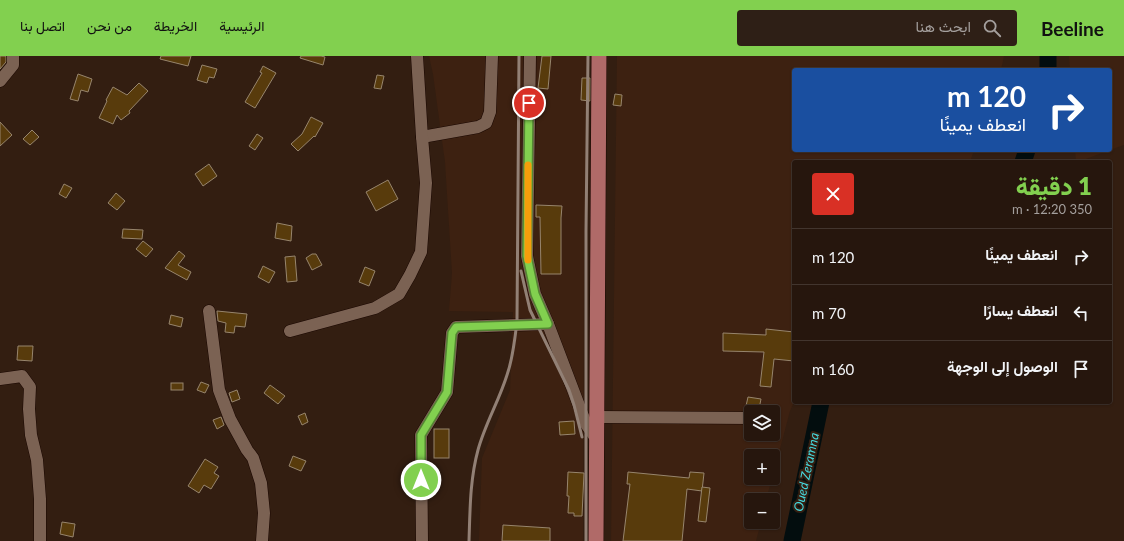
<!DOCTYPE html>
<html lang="ar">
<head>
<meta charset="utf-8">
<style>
  body { margin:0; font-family:Lato,Vazirmatn,sans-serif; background:#2e1f16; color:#f1f3f6; direction:rtl; height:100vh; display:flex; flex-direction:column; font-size:15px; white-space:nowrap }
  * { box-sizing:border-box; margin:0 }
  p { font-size:13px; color:#a49f9d }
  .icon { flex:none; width:22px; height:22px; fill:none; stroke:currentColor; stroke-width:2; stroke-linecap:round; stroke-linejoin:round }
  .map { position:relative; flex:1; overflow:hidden; direction:ltr }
  .sheet { position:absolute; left:792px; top:104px; width:320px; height:244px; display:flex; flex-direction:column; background:#26160d; border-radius:4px; box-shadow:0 1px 3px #0004,0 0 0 1px #42352e; direction:rtl }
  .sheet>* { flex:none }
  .guide { position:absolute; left:792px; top:12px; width:320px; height:84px; border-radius:4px; box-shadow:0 1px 3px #0004,0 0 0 1px #42352e; direction:rtl; background:#1a4fa0; color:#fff; overflow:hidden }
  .tools { position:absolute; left:744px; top:349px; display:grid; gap:8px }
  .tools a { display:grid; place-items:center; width:36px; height:36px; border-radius:4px; background:#26160d; box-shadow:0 1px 3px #0004,0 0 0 1px #42352e; font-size:20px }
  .pin { position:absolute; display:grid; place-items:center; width:34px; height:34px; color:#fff; margin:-17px; border:2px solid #fff; border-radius:50%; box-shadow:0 1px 4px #0007 }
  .me { position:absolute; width:44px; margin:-22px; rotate:0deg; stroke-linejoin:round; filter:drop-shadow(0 0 3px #0008) }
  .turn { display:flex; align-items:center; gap:14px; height:84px; padding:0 20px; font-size:18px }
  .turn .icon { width:52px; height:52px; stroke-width:2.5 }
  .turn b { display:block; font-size:28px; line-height:34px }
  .round { display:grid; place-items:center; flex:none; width:42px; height:42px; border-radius:4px; background:#2e1f16 }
  .summary { display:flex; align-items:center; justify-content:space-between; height:68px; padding:0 20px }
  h1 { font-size:24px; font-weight:800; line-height:30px; color:#82d04f }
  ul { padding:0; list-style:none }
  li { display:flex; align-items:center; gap:12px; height:56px; padding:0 20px; border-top:1px solid #42352e }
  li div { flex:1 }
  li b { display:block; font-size:15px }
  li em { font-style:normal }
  header { display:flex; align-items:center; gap:24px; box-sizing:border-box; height:56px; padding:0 20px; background:#82d04f; color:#111 }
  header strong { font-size:19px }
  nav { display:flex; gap:22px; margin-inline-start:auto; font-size:14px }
  .search { width:280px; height:36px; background:#2e1f16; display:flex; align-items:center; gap:10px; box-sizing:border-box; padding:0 14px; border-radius:4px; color:#a49f9d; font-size:15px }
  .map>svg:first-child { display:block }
  .built { fill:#3d2111; fill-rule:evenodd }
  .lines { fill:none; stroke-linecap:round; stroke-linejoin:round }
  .river { stroke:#030d0e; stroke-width:17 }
  .building { fill:#583b0c; stroke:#97856d }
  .minor-casing { stroke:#1a0700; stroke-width:13 }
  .major-casing { stroke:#1a0700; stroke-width:16 }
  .minor { stroke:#7b6253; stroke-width:12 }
  .major { stroke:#b06a68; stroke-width:15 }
  .rail { stroke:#928075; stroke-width:3 }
  .route-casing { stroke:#548733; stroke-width:10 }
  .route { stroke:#82d04f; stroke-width:7 }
  .slow { stroke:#f59e0b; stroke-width:7 }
  .labels { text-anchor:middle; stroke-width:4; stroke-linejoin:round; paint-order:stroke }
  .water-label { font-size:13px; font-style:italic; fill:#46d8de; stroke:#331e11 }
</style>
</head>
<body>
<header>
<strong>Beeline</strong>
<div class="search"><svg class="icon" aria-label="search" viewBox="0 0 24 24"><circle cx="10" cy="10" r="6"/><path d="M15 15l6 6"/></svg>ابحث هنا</div>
<nav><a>الرئيسية</a><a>الخريطة</a><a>من نحن</a><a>اتصل بنا</a></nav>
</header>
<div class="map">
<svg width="1124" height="485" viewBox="0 0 1124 485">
  <rect width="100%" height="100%" fill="#331e11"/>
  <g class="built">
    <path d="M429,0H589L584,200L583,485H479L482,402L510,334L513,256L449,255L452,217L445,106L433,18Z"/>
    <path d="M617,0H1004L1001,14H794V94H974L970,106H794V346L790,355L773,419V400H751V422H772L766,444H751V466H761L756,485H611ZM751,356H773V378H751Z"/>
    <path d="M1069,0H1124V89L1110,94V14H1070Z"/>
    <path d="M1075,94H1110L1078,106H1076Z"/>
  </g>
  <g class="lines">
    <g class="river">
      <path d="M1048,14V0"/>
      <path d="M1023,106L1027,94"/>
      <path d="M792,485L821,346"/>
    </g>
  </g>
  <g class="building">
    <path d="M0,0H6V6L0,13Z"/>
    <path d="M161,0H191L188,10L160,3Z"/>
    <path d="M301,0H321L325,1L323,9L300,2Z"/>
    <path d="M542,0H551L548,33L538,32Z"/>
    <path d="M202,9L217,13L214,22L209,21L207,27L197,24Z"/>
    <path d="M263,10L276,17L255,52L245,46L262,17L260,16Z"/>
    <path d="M78,18L92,23L88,36L81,34L78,45L70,43Z"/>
    <path d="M377,19L384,20L381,33L374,32Z"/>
    <path d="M582,22H590V45L581,44Z"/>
    <path d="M139,27L148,35L129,55L130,57L121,64L117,59L113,68L99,62L107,45L106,44L113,31L127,39Z"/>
    <path d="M615,38L622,39L621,50L613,49Z"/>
    <path d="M311,61L323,67L315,81L314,80L298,95L291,88L302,78Z"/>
    <path d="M0,66L12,79L0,90Z"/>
    <path d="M32,74L39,81L30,89L23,83Z"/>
    <path d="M257,78L263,82L255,94L249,90Z"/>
    <path d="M209,108L217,120L203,130L195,118Z"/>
    <path d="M388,124L398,143L376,155L366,136Z"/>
    <path d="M64,128L72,132L66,142L59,138Z"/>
    <path d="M116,137L125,145L117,154L108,147Z"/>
    <path d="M536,149L562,150L561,162V218H541L540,161H536Z"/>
    <path d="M277,167L292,170L291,185L275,182Z"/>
    <path d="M123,173L143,174L142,183L122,182Z"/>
    <path d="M143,185L153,193L146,201L136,193Z"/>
    <path d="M179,195L185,200L178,209L191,216L187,224L165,212Z"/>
    <path d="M312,198H316L322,209L312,214L306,202Z"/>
    <path d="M295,200L297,225L287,226L285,201Z"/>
    <path d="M263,210L275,216L269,227L258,221Z"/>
    <path d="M365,211L375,215L369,230L359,226Z"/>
    <path d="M217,255L247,258L245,271L235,270L234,277L225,276L226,267L218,265Z"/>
    <path d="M171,259L183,262L181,271L169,268Z"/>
    <path d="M766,273L794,276V305L774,303L771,331L760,330L764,296L723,295V277L766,279Z"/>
    <path d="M18,290H33L32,305L17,304Z"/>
    <path d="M201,326L209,329L205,337L197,334Z"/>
    <rect x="171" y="327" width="12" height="7"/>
    <path d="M270,329L285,340L278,348L264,337Z"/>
    <path d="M237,334L240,343L232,346L229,337Z"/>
    <path d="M748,341L761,343L759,353L746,350Z"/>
    <path d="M305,357L308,366L302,369L298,360Z"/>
    <path d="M221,361L224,369L217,373L213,364Z"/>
    <path d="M574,365L575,378L560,379L559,366Z"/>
    <rect x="434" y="373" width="15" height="29"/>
    <path d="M293,400L306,405L301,415L289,410Z"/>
    <path d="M205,403L218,411L214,417L219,420L211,433L204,429L199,437L188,430Z"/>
    <path d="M568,416L584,417L582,460H574V457H568L569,440H567Z"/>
    <path d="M628,416L689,422L690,416L704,417L702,435L687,433L682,485H623L630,428H627Z"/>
    <path d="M702,431L710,432L706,466L698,465Z"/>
    <path d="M62,466L75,468L73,481L60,478Z"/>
    <path d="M503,469L550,472V485H502Z"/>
  </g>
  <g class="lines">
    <g class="minor-casing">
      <g id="minor">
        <path d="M530,0L527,200L535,238L548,268L586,368L597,384"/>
        <path d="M0,25L13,9V0"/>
        <path d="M422,81L478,71L486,67L490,56L492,0"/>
        <path d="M209,255L219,334L230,363L247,394L253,402L261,427L264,457L262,485"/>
        <path d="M290,275L375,252L399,238L410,219L421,196L426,127L422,81L417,0"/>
        <path d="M0,323L22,320L30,331L29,353L31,379L37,404L40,443V485"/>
        <path d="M598,361L751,362"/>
        <path d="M422,485L421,379L447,336L452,277L456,271L548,268"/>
      </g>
    </g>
    <g class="major-casing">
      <path id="major" d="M596,485L599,0"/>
    </g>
    <use href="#minor" class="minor"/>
    <use href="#major" class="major"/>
    <g class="rail">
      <path d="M521,215L530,254L569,334L574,349L582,381"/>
      <path d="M469,485C470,454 470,423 478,394C485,368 499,345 507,319C513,302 515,283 517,265L519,0"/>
      <path d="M586,485V175L588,0"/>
    </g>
  </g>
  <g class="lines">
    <g class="route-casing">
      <path id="route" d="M421,424V379L447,336L452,277L456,271L548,268L535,238L527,200L529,47"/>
    </g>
    <use href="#route" class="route"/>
    <path class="slow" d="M528,204V109"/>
  </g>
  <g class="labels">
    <g class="water-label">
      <text transform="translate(806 416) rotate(-78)" y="5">Oued Zeramna</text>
    </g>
  </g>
</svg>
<div class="tools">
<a><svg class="icon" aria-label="layers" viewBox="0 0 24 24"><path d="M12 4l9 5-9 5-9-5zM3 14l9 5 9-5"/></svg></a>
<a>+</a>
<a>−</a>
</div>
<div class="pin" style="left:529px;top:47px;background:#d93025"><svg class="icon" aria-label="arrive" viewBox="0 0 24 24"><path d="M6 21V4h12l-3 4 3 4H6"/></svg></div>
<svg class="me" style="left:421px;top:424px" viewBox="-20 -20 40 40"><circle r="17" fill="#82d04f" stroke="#fff" stroke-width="3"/><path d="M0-11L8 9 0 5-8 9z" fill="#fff"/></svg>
<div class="guide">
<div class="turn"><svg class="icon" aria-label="right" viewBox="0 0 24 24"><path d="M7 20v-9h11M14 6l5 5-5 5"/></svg><div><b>120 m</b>انعطف يمينًا</div></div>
</div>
<section class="sheet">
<div class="summary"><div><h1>1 دقيقة</h1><p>350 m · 12:20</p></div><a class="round" style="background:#d93025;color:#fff"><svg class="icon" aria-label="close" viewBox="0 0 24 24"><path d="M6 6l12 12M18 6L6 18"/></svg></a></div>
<ul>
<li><svg class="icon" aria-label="right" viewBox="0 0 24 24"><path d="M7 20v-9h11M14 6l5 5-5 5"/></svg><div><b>انعطف يمينًا</b></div><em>120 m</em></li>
<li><svg class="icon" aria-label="left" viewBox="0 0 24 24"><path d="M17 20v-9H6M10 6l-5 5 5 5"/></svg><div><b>انعطف يسارًا</b></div><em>70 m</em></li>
<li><svg class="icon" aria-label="arrive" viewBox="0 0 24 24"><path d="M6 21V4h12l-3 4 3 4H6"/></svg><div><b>الوصول إلى الوجهة</b></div><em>160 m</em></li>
</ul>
</section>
</div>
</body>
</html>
